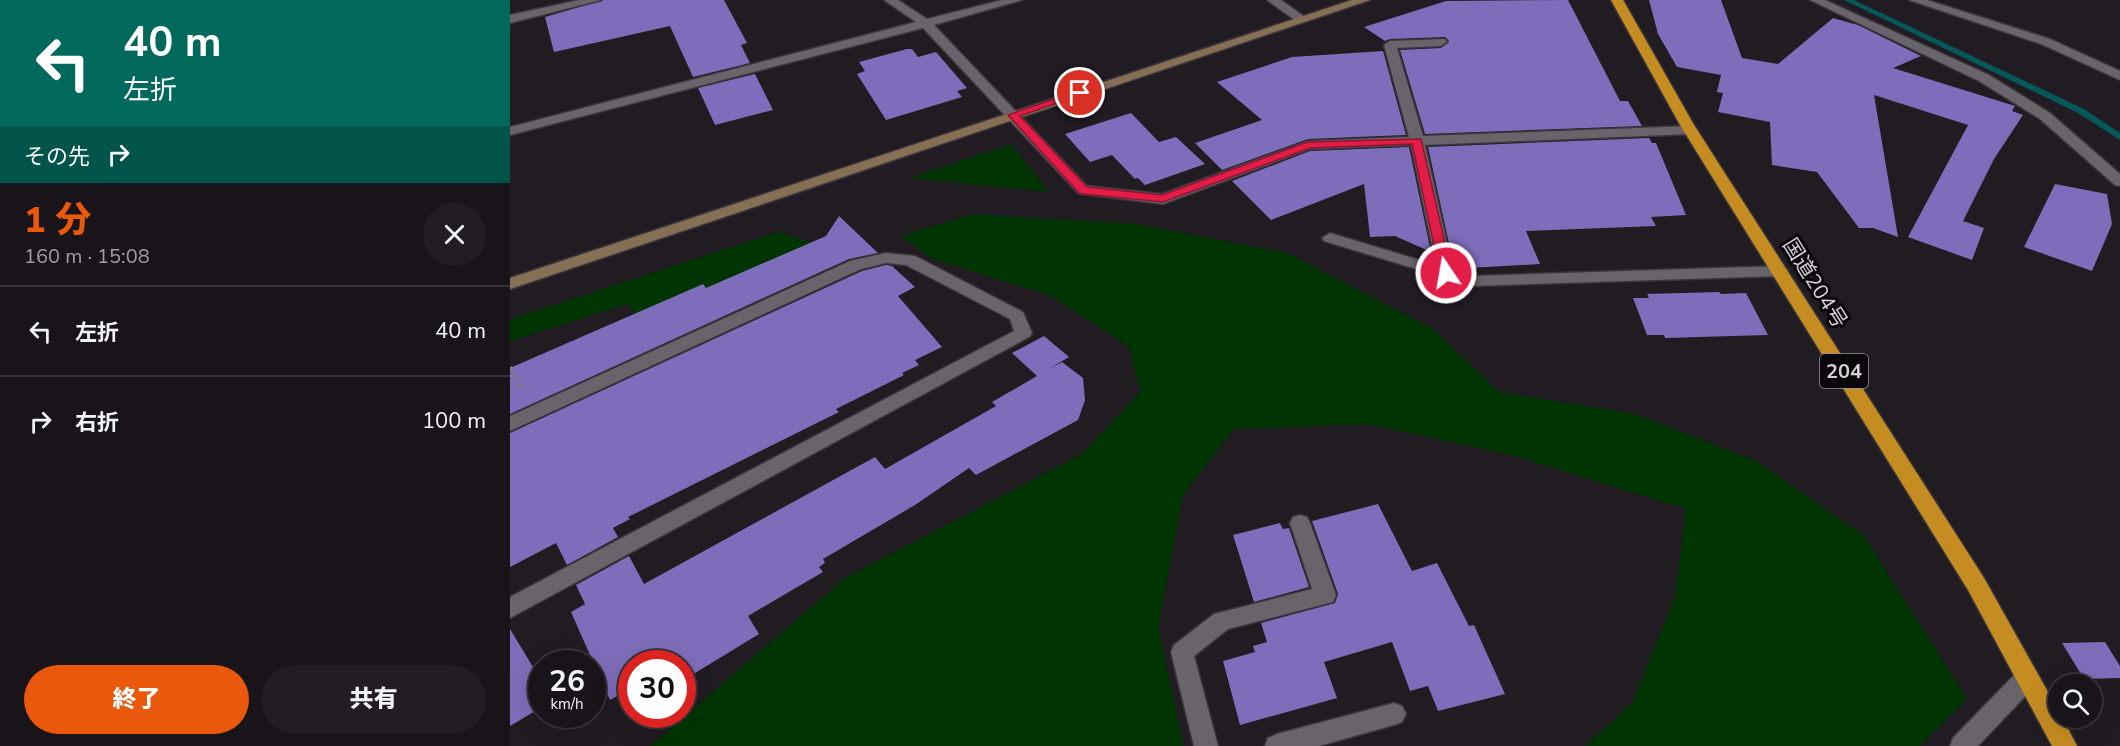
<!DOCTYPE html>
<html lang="ja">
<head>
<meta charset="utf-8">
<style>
  body { margin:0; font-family:"Nunito Sans","Noto Sans JP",sans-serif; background:#221d23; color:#f1f3f6; height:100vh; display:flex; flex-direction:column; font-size:22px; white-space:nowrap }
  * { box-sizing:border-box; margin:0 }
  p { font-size:20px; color:#9f9ea2 }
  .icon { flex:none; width:33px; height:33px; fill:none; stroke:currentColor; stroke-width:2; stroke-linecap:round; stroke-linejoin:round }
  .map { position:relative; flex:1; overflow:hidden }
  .sheet { display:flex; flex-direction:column; background:#19141a; width:510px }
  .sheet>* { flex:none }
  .banner { background:#00695c; color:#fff; overflow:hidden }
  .buttons { position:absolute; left:1538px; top:674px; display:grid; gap:12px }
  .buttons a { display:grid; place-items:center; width:54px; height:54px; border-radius:50%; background:#19141a; box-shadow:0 6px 24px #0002,0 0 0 2px #373339; font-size:30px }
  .speed { position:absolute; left:18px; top:650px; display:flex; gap:12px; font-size:30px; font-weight:700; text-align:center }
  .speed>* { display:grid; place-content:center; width:78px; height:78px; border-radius:50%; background:#19141a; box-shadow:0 6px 24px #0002,0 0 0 2px #373339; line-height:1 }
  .speed small { font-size:15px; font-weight:400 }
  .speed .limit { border:9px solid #d22; background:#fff; color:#111 }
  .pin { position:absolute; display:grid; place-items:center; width:51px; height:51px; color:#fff; margin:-26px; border:3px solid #fff; border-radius:50%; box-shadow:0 2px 6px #0007 }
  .me { position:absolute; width:66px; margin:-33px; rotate:348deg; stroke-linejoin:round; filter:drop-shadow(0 0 4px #0008) }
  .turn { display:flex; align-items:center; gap:21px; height:126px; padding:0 24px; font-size:27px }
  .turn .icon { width:78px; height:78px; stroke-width:2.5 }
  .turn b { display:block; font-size:42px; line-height:51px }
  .then { display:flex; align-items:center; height:57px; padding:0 24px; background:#0003; gap:12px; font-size:22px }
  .round { display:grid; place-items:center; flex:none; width:63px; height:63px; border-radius:32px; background:#221d23 }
  .headline { display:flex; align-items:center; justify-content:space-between; height:102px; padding:0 24px }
  h1 { font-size:36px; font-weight:800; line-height:45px; color:#ea580c }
  .action { display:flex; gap:12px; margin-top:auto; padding:12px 24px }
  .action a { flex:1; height:69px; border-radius:36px; background:#ea580c; color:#fff; font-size:24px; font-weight:800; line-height:69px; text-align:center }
  .action a+a { background:#221d23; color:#f1f3f6 }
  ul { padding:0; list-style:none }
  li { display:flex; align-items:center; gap:18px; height:90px; padding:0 24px; border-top:2px solid #373339 }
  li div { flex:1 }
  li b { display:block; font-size:22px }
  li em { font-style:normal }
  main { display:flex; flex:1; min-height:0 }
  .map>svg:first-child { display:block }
  .green { fill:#003402 }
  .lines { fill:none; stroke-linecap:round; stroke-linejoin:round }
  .stream { fill:#05585a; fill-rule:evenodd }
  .building { fill:#7e6dba }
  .lane-casing { stroke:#3a363b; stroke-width:3 }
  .street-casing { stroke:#3a363b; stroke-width:3 }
  .secondary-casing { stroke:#3a363b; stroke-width:3 }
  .highway-casing { stroke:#3a363b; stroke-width:3 }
  .path { stroke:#817c82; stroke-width:4; stroke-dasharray:4.5 4.5; stroke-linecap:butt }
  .lane { fill:#69636b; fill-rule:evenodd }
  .street { fill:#69636b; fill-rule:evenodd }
  .secondary { fill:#856f55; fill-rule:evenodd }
  .highway { fill:#c58c22; fill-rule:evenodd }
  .route { fill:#e11d48; stroke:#92132f; stroke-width:1.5 }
  .labels { text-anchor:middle; stroke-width:6; stroke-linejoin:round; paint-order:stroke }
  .shield { fill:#090709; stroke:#979498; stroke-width:1.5 }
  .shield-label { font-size:20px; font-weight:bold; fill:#d4d0d5 }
  .street-label { font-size:21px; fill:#d4d0d5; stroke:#090709 }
</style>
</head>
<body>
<main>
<section class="sheet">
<div class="banner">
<div class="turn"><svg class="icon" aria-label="left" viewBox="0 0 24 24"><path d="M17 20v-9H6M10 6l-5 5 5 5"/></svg><div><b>40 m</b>左折</div></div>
<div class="then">その先<svg class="icon" aria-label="right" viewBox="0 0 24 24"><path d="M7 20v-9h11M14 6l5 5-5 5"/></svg></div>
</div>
<div class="headline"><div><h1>1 分</h1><p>160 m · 15:08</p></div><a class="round"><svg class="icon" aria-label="close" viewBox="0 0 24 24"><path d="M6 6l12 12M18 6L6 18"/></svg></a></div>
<ul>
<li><svg class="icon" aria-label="left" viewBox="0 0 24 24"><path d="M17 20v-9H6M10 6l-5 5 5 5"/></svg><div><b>左折</b></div><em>40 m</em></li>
<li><svg class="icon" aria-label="right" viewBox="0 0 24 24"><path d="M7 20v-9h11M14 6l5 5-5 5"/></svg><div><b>右折</b></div><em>100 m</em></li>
</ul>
<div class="action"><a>終了</a><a>共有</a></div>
</section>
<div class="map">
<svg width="1610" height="746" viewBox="0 0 1610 746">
  <rect width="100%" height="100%" fill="#211b22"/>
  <g class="green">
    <path d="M501,144L539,192L400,178Z"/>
    <path d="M463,214L626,224L777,253L923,329L989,392L1125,414L1246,461L1354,536L1457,699L1410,746H1075L1122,703L1165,597L1176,509L1001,455L857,424L724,429L673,495L648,628L674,746H140L335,578L572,454L631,391L618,346L539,295L422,259L391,236Z"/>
    <path d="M268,232L349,256L125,315L118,304L0,341V319Z"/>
  </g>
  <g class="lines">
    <path class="stream" d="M1334,0H1344L1574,109L1610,133V140L1568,113Z"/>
  </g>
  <g class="building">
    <path d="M93,0H214L237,43L231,45L240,63L183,77L160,26L44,52L35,17Z"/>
    <path d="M1058,0L1110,101H1118L1132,126L915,134L890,50L931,48L939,41L935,37L880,39L875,41L854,27L936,1Z"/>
    <path d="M1139,0H1211L1232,58L1268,64L1323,18L1348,25L1411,56L1383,68L1505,106L1502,111L1513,115L1484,159L1453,221L1474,228L1462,260L1398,237L1458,125L1364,95L1388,237L1363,228H1349L1307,172L1262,165L1260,122L1208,112L1213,93L1207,92L1211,75L1167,67L1148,34Z"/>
    <path d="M397,49H402L408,57L426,52L457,88L447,91L452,97L376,120L347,74L355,71L349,62Z"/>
    <path d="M873,51L896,135L798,139L712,170L685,143L752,120L707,82L782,57Z"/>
    <path d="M245,74L263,110L205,125L188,88Z"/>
    <path d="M621,113L649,142L666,137L695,164L635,185L628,178L625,179L602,155L580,162L555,134Z"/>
    <path d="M1139,138L1142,143H1146L1176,215L1141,217L1146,226L1016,231L1030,264L959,268L943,262L918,147Z"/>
    <path d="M899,147L921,252L885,236L860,237L854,184L761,220L722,181L800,151Z"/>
    <path d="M1545,184L1597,194L1602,224L1582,271L1514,247Z"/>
    <path d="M329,216L368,253L339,259L0,414V368L193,284L196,288L316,236Z"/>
    <path d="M376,265L382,266L405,287L388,296L432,347L405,360L409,365L392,373L394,375L326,409L329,412L118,517L120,519L103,528L108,537L57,565L46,543L0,567V433L352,271Z"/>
    <path d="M1209,292L1211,294L1236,293L1258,335L1155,338L1154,335H1137L1123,298H1139L1137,294Z"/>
    <path d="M534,336L559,357L537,370L552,362L573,378L575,400L568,420L466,475L459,468L405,505L313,559L315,563L309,567L313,572L238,616L249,634L172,681V658L164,663H122V688L100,700L61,612L75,604L66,585L119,556L134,584L365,457L375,469L486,406L482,402L527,376L502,353Z"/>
    <path d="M868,504L902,571L927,563L959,626L964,625L995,694L928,711L918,686L900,691L882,642L814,662L827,698L730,725L713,661L745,652L743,646L757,642L751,623L825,603L828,594L802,521Z"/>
    <path d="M770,523L773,529L779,528L799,587L744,602L723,535Z"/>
    <path d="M0,629L32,682V707L0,726Z"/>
    <path d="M1595,642L1610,666V678L1574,679L1552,643Z"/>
  </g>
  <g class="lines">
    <g class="lane-casing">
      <path id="lane" d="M1399,0H1417L1540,39L1610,71V80L1531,44Z"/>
    </g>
    <g class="street-casing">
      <g id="street">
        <path d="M69,0H91L0,23V15Z"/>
        <path d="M374,0H388L417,19L492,0H512L424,25L577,186L652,194L798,141L899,137L874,45L880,41L935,39L937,42L931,46L887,48L913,136L1181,126L1188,130L1181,134L915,145L943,270L963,276L1270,266L1278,271L1270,276L962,286L814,241L812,238L820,233L926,265L901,145L800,149L653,204L573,194L568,193L413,28L0,135V127L406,22Z"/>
        <path d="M757,0H771L799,20L789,23Z"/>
        <path d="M1300,0H1315L1479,75L1540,113L1610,174V186L1605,185L1530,119L1469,81Z"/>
        <path d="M376,253L405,256L513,312L522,333L519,337L0,618V597L504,331L500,319L396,265L376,263L351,269L0,431V416L340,261Z"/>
        <path d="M790,515L797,517L800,523L826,595L823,602L815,604L718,629L684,656L708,746H684L661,652L664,645L704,614L802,589L780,523L783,517Z"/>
        <path d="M1517,667L1525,670L1529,678L1525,686L1468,746H1440L1443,738L1509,670Z"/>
        <path d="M884,703L892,706L896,714L892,722L884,725L809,746H755L758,738L767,734Z"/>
      </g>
    </g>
    <g class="secondary-casing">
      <path id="secondary" d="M842,0H860L0,289V278Z"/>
    </g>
    <g class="highway-casing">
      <path id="highway" d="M1101,0H1113L1184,125L1474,578L1548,710V717H1552L1567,746H1542L1458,590L1170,125Z"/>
    </g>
    <path class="path" d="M0,367L11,388"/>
    <use href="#lane" class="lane"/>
    <use href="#street" class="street"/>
    <use href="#secondary" class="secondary"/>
    <use href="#highway" class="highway"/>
  </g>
  <path class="route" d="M567,91L575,93L510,116L577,187L652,195L798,142L911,139L942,273L936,277L930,273L902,144L800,148L653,202L573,194L569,193L498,115Z"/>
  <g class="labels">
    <rect class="shield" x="1310" y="354" width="48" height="34" rx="4.5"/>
    <g class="shield-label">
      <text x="1334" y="378">204</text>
    </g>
    <g class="street-label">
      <text transform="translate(1305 283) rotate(58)" y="7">国道204号</text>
    </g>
  </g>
</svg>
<div class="buttons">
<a><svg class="icon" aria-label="search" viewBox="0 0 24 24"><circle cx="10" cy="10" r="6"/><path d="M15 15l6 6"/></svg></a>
</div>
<div class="speed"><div>26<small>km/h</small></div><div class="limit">30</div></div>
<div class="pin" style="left:570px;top:93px;background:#d93025"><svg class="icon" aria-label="arrive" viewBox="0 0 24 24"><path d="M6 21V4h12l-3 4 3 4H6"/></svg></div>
<svg class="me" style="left:936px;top:273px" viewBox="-20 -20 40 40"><circle r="17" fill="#e11d48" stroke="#fff" stroke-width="3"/><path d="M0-11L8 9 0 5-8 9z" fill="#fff"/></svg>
</div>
</main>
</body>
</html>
